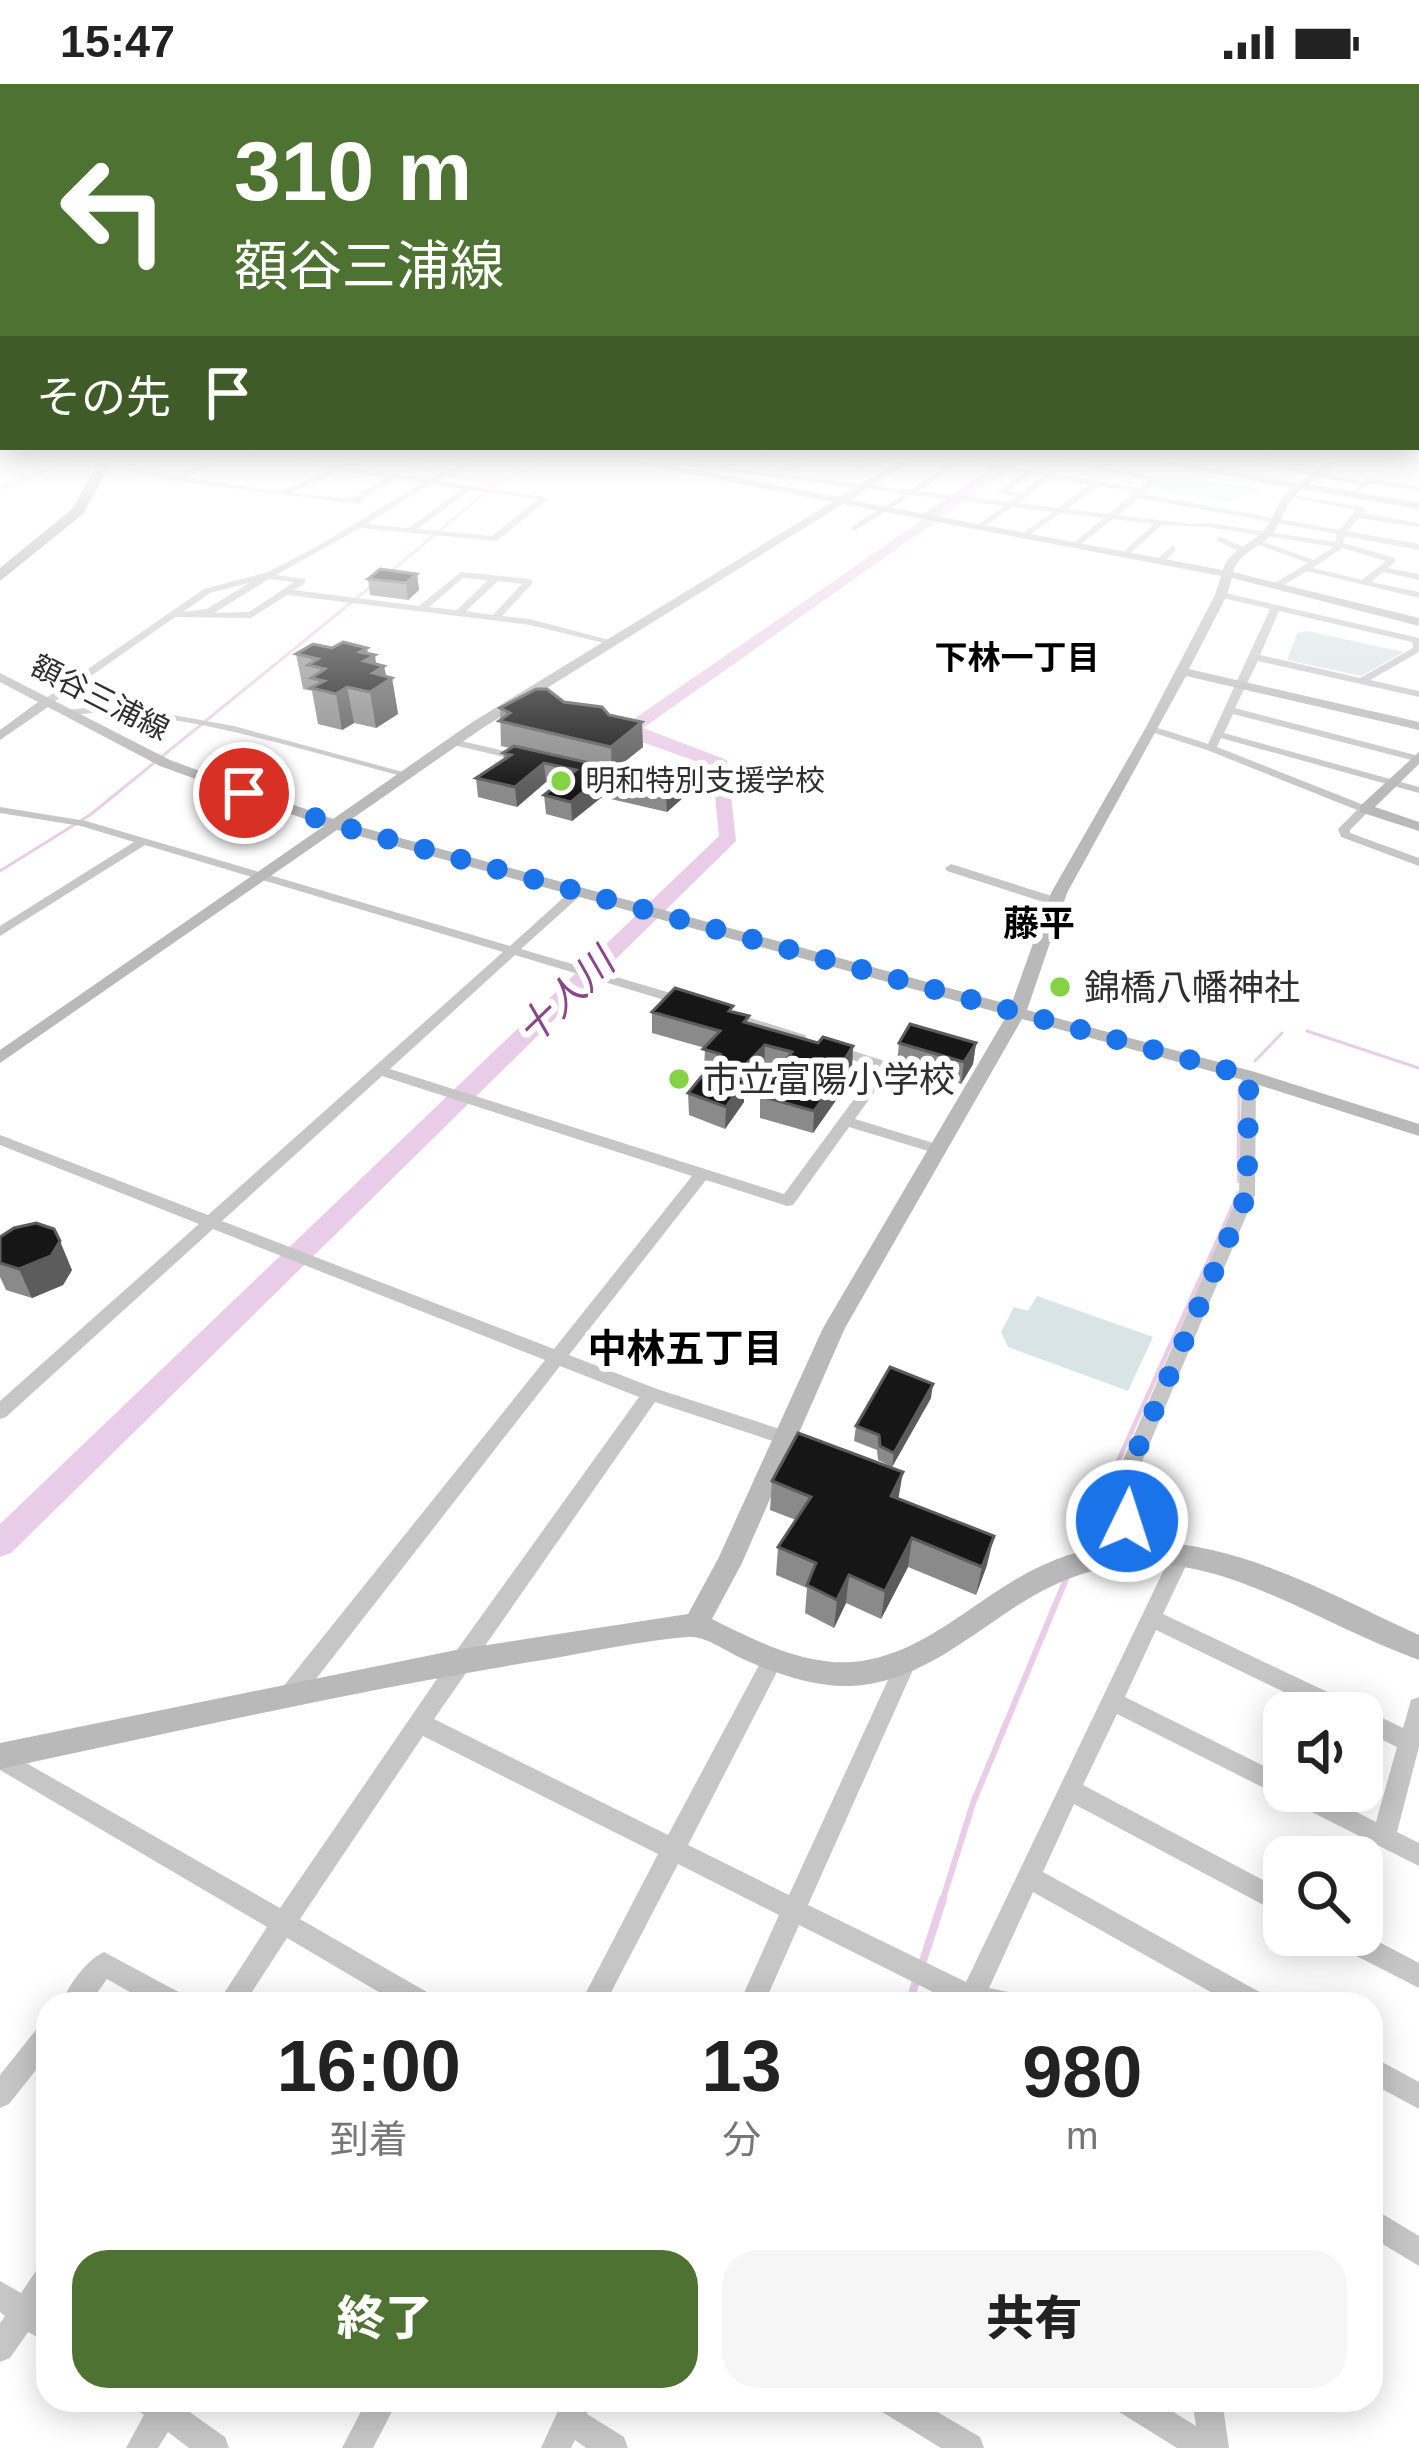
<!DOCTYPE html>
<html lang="ja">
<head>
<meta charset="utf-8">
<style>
  body { margin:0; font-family:Arial,"Noto Sans JP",sans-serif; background:#f6f6f6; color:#222; height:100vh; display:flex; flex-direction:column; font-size:45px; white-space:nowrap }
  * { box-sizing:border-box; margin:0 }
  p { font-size:39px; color:#767676 }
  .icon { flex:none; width:66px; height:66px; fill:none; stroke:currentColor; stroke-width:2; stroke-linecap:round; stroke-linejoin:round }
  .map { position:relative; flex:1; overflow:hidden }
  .sheet { position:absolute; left:36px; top:1908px; width:1347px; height:420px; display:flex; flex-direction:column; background:#fff; border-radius:36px; box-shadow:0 6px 30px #0003 }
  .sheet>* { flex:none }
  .banner { position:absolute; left:0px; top:0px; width:1419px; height:366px; box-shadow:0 6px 30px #0003; background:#4e7232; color:#fff; overflow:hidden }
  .buttons { position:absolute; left:1263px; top:1608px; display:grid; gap:24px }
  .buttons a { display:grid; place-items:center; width:120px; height:120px; border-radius:24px; background:#fff; box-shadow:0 6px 30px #0003; font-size:60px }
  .pin { position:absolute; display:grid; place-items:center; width:102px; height:102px; color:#fff; margin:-51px; border:6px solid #fff; border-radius:50%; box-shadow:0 3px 12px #0007 }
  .me { position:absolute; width:132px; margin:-66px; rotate:4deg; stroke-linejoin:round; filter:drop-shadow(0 0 9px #0008) }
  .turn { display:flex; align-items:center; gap:42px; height:252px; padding:0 36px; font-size:54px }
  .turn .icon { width:156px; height:156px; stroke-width:2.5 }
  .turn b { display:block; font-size:84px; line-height:102px }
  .then { display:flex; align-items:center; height:114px; padding:0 36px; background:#0003; gap:24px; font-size:45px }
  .eta { display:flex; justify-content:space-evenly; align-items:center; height:204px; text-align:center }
  .eta b { font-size:72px; font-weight:800; line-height:84px }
  .cta { display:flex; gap:24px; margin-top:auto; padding:24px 36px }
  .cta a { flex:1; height:138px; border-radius:36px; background:#4e7232; color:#fff; font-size:48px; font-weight:800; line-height:138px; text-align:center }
  .cta a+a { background:#f6f6f6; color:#222 }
  .status { display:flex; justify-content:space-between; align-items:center; height:84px; padding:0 60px; background:#fff; direction:ltr }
  .status svg { height:33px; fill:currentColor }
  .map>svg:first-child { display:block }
  .green { fill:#d9e4e6 }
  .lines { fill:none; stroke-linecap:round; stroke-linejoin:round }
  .stream-far3 { stroke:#e9cde8; stroke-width:3 }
  .stream-far2 { stroke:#e9cde8; stroke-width:4.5 }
  .stream-far1 { stroke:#e9cde8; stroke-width:6 }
  .stream { stroke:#e9cde8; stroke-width:8 }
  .river { fill:#e9cde8; fill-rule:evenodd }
  .street { fill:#c6c6c6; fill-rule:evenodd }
  .secondary { fill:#b9b9b9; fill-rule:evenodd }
  .highway { fill:#969696; fill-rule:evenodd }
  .wall { fill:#8a8a8a }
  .shaded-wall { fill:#5c5c5c }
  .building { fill:#161616; stroke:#5c5c5c; stroke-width:3 }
  .route { stroke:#1a73e8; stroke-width:21; stroke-dasharray:0 37.8 }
  .poi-dot { fill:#83d345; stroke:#fff; stroke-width:4.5 }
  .labels { text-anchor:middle; stroke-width:12; stroke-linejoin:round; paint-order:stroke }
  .far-street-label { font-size:30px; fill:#2f2f2f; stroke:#fff }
  .far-poi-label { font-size:30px; fill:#2f2f2f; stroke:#fff; text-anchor:start }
  .far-neighbourhood-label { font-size:33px; font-weight:bold; fill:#000; stroke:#fff }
  .far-quarter-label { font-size:36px; font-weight:bold; fill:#000; stroke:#fff }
  .poi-label { font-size:36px; fill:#2f2f2f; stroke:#fff; text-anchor:start }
  .water-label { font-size:39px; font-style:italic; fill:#894688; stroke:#fff }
  .neighbourhood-label { font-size:39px; font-weight:bold; fill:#000; stroke:#fff }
</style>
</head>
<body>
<div class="status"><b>15:47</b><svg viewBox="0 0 49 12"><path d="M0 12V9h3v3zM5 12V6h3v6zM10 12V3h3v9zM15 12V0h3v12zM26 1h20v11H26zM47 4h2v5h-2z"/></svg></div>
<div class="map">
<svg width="1419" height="2364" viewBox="0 0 1419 2364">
  <rect width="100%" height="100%" fill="#fff"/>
  <g class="green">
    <path d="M1165,390L1260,405L1257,410L1246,408L1229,418L1147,405Z"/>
    <path d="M1307,547L1404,568L1361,592L1287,576L1297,549Z"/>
    <path d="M1037,1212L1153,1253L1128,1307L1008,1263L1001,1248L1014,1223L1028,1227Z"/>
  </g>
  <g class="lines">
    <g class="stream-far3">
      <path d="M419,378L409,383L495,400"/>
      <path d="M0,404L68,378"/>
      <path d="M388,490L495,400L543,378"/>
      <path d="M0,787L90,731L374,500"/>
      <path d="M1307,947L1419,984"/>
      <path d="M1255,977L1282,949"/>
      <path d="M1239,1003V1040"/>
    </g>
    <g class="stream-far2">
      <path d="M1239,1037V1097"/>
      <path d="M1115,1384L1239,1109"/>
    </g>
    <g class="stream-far1">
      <path d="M1081,1459L1116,1381"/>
      <path d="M942,1818L973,1719L1066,1495"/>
    </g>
    <g class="stream">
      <path d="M922,1880L943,1815"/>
      <path d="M909,1920L916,1897"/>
    </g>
    <path class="river" d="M1006,378H1020L643,644L727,676L736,757L11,1469L0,1473V1440L719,752L712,683L631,654L628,639Z"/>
    <g class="street">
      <path d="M208,378H219L186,393L280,408L331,386L291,378L339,382L348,378H359L348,384L429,395L464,378H474L438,397L549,414L497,457L360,444L276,491L305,495V499L294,506L419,522L461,488L529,495L532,496V500L502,532L530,535L617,558L612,561L530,541L287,511L251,534L175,533L51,620H43V616L204,505L268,488L318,462L422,399L396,395L360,416L364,418L360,420L173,397L113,384L117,382L176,391ZM340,387L387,394L350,415L291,409ZM432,400L463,405L408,444L366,440ZM471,406L538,415L492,452L417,445ZM463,494L488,496L457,526L429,523ZM269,495L294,498L249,528L214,529ZM498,497L522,500L493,531L466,527ZM249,499L207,525L183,528L210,509Z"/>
      <path d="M656,378H680L773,389L798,378H809L783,391L910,406L953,378H962L919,407L952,411L992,383L969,378L999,380L1095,397L1099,395L1102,398L1140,404L1148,396L1055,378H1073L1157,393V397L1143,410L1339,446L1356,426L1283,412L1287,410L1362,423L1366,425L1362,429L1419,439V443L1359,434L1347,447L1419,460V466L1345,452L1343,459L1395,474V478L1388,484L1419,490V496L1383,488L1371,498L1419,508V514L1307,487L1279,504H1273V500L1308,479L1251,458L1258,456L1314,476L1334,463L1208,443L1162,441L1125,474L1122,469L1154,440L1113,435L1076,464L1073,459L1104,434L1061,429L1025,454L1022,450L1053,428L1012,423L981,445L978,441L1004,422L955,416L925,435L922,431L946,415L912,411L854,447L851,443L904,410ZM1000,385L1024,389L997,408L1016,413L1009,418L961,412ZM1032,390L1043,392L1021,409L1008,407ZM1050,394L1090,400L1058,424L1018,419ZM1098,402L1135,408L1109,430L1067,425ZM1139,414L1337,450L1335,458L1208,439L1191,440L1118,431ZM1342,464L1386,477L1362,496L1313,484Z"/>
      <path d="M838,378L861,381L879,378L862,386Z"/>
      <path d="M1264,378L1363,397L1368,394L1419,403V407L1370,399L1359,408L1355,406L1359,401L1252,379Z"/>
      <path d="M1219,452L1246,464L1247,466L1240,468L1216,456Z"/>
      <path d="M1173,461L1176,466L1163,479H1157V475Z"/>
      <path d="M1221,508L1419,554V568L1370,596L1419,607V613L1258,577L1235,624L1419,672V678L1233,630L1224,649L1419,703V709L1221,654L1217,663L1369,723V727L1350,746V749L1419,774V782L1341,753L1338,745L1357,726L1207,666L1148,647L1147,645L1152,642L1208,660L1270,525L1218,513L1217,511ZM1279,527L1412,558L1413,564L1360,594L1260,571Z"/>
      <path d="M100,622L140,625L234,642L410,690L405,693C332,674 259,651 185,638C157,633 128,628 100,628C87,629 76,633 64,629L69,626Z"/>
      <path d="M453,655L526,672L527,674L522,677L449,660L448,658Z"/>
      <path d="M0,723L86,737L510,862L573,805H581V811L521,865L691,915V921H681L515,871L390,985L784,1110L877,984L826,967V961L831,960L891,979L893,982L855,1035L943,1062L946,1065L938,1070L849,1043L793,1121L787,1122L706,1096L569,1271L657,1305L792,1349L794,1354L792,1359L785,1361L655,1318L434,1635L668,1751L765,1570L772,1568L779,1570L782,1577L779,1584L688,1761L789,1811L899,1572L906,1570L913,1572L916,1579L808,1821L966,1898L1171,1471L1174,1465L1181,1463L1188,1465L1191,1471L1163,1530L1357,1622L1359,1626L1370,1628L1403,1644L1411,1616L1419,1613V1663L1397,1748L1419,1759V1782L1117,1630L1083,1701L1284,1807V1832L1074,1720L1043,1788L1265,1911L1268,1920H1232L1033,1808L989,1904L1023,1911L1026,1920H957L799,1841L764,1920H739L779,1831L678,1780L605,1920H580L658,1770L423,1652L300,1835L432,1911L435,1920H399L287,1854L244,1920H217L267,1843L0,1686V1664L280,1824L454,1570L639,1313L560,1282L298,1618L290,1621L282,1618L279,1611L282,1604L545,1276L213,1145L6,1333L0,1335V1317L199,1140L0,1061V1051L208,1131L503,868L145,761L0,852V842L134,758L81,742L0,729ZM382,992L692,1092L554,1265L222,1137ZM1156,1546L1327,1629H1362V1646L1397,1663L1376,1738L1315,1707H1284V1692L1125,1613Z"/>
      <path d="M951,780L1061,815L1063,818L1061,821H1053L947,787L945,784Z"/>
      <path d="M728,927L805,951L807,954L800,958L723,934V928Z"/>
      <path d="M1249,988L1256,992L1255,1111L1130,1406L1144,1469L1141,1475L1134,1477L1127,1475L1124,1469L1110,1406L1239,1111L1242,992Z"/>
      <path d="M1362,1849L1419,1879V1904L1333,1860L1330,1851H1362Z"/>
      <path d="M104,1868L184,1911L187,1920H151L107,1895L89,1920H61C68,1902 86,1876 104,1868Z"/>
      <path d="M48,1938V1971L9,2020L0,2024V1991L39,1942Z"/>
      <path d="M1371,1972L1419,1998V2025L1371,1999Z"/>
      <path d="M1371,2123L1419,2152V2182L1371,2153Z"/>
      <path d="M48,2180V2218L44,2225L48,2228V2259L28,2248L10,2274L0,2278V2239L5,2232L0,2228V2197L21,2209L38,2184Z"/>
      <path d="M133,2316L174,2317L225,2353L229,2364H189L168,2348L158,2364H126L144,2331L138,2326Z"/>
      <path d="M367,2316H398L373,2364H342Z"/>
      <path d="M563,2316H593L587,2330L624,2353L628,2364H586L575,2356L571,2364H541Z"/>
      <path d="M874,2316H917L980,2353L984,2364H941L879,2326Z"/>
      <path d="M1111,2316H1154L1196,2342L1192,2316H1222L1229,2364H1177L1116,2326Z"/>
    </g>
    <g class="secondary">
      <path d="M632,378H653L839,413L897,378H909L850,416L1223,486C1230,464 1251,462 1265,445C1276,431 1277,415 1292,404L1153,378H1176L1299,399L1327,378H1338L1309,400L1419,419V425L1302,405C1287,417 1285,431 1275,446C1263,464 1240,466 1233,488L1419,534V542L1232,494L1227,511L1189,585L1419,638V646L1186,592L1067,809L1027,926L1255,988L1419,1040V1052L1243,996L1022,935L845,1244L742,1479L712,1535C750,1554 789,1574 832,1578C904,1583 955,1532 1013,1497C1047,1476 1085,1463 1125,1459C1228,1450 1328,1510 1419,1551V1576C1273,1523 1168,1420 1012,1525C962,1558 912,1600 850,1602C814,1603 778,1590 745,1576C728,1569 705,1551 687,1553C639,1557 591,1568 543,1576C361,1605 181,1647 0,1685V1659L461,1565L688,1530L718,1475L823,1244L1007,931L337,746L0,979V966L324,742L160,682L48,623L0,656V646L38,618L0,598V589L170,676L333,735L471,639L832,418ZM843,420L1221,492L1215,511L1145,645L1051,809L1011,921L346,739L481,645Z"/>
      <path d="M1419,668V680L1375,723L1419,738V747L1360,728V722Z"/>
    </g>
    <path class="highway" d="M98,378H112L83,430L0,497V484L72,425Z"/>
  </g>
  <g class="wall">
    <path d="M417,490L419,506L408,516L370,511L368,495Z"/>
    <path d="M332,564L368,570L376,580L384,582L386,592L392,594L398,630L376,644L354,639L342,646L318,640L312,607L303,605L296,570Z"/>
    <path d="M564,618L643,663L624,678L685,693V712L667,728L602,713L572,737L546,730L544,711L558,700L546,698L517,723L478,713L476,694L504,676L503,669L510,664L501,662L500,624Z"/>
    <path d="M652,928H733L748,939L818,959L853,962L852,983L845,994L844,1005L813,1049L760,1034V1012L779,987L764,983L744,1003V1018L725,1045L689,1031L688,1009L706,987H704L705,964L652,949Z"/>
    <path d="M899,959H976L973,980L961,1000L897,980Z"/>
    <path d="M0,1153L72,1186L63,1201L32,1214L6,1206L0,1193Z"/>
    <path d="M931,1314L892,1383L878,1376L877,1366L854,1357L856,1342Z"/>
    <path d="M772,1397L899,1415L987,1481L976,1511L908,1483L881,1535L846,1519L834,1544L805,1529L807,1504L776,1491L778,1463L796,1436L770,1426Z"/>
  </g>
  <g class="shaded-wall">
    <path d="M417,490L419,506L408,516L406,499Z"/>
    <path d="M367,564L369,575L375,571L377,587L384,582L387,597L392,594L398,630L376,644L370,608L360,568Z"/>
    <path d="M347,603L354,639L342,646L336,610Z"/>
    <path d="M642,638L643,663L612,688L611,663Z"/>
    <path d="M544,679L546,698L517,723L515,703Z"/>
    <path d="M601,693L602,713L572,737L571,718Z"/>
    <path d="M685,693V712L667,728L666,709Z"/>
    <path d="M976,959L973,980L961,1000L964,978Z"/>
    <path d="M765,961L764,983L744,1003V1018L725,1045L726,1023L734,992Z"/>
    <path d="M853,962L852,983L845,994L844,1005L813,1049L814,1027Z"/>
    <path d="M60,1157L72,1186L63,1201L32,1214L19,1185Z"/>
    <path d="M933,1300L931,1314L892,1383L894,1369Z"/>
    <path d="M903,1388L898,1417L891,1412Z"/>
    <path d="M994,1452L987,1481L976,1511L982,1483Z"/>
    <path d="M912,1454L908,1483L881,1535L885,1507Z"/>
    <path d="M849,1491L846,1519L834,1544L837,1516Z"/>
  </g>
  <g class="building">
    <path d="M380,485L417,490L406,499L368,495Z"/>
    <path d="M343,558L367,564L360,568L375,571L364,577L384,582L373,589L392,594L370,608L347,603L336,610L311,604L324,597L311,594L325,585L308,581L318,575L296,570L313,560L332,564Z"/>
    <path d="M536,605H547L564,618L602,623L609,631L642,638L611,663L499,637L510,629L500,624Z"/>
    <path d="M514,662L612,684L623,678L685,693L666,709L601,693L571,718L544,711L576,686L544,679L515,703L476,694L511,671L503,669Z"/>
    <path d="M675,904L733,922L729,927L749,932L744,938L818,959L823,953L853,962L841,981L846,984L814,1027L760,1012L792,968L765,961L734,992L744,997L726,1023L688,1009L720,970L703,965L720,947L652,928Z"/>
    <path d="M910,940L976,959L964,978L899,959Z"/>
    <path d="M36,1139L54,1145L60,1157L51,1172L19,1185L0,1179V1153L14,1144Z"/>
    <path d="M890,1283L933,1300L894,1369L880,1362L879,1351L856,1342Z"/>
    <path d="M798,1349L903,1388L891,1412L994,1452L982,1483L912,1454L885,1507L849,1491L837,1516L807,1501L816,1479L778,1463L811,1413L772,1397Z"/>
  </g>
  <linearGradient id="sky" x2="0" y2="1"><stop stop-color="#a8bee8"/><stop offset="0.53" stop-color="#fff"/><stop offset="1" stop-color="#fff" stop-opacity="0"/></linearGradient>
  <rect width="1419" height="709" fill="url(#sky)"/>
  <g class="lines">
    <path class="route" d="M244,709L333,740L1249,992L1247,1111L1120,1406L1127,1437"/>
  </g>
  <g class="poi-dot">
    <circle cx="561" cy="697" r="12"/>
    <circle cx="1060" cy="903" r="12"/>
    <circle cx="679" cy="995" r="12"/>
  </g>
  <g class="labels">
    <g class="far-street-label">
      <text transform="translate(100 614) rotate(27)" y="10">額谷三浦線</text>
    </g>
    <g class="far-poi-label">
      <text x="585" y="707">明和特別支援学校</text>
    </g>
    <g class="far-neighbourhood-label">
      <text x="1017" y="585">下林一丁目</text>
    </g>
    <g class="far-quarter-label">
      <text x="1039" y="852">藤平</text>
    </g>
    <g class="poi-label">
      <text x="1084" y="916">錦橋八幡神社</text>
      <text x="703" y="1008">市立富陽小学校</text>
    </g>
    <g class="water-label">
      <text transform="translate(565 912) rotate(-44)" y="14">十人川</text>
    </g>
    <g class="neighbourhood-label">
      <text x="685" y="1278">中林五丁目</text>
    </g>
  </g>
</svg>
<div class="buttons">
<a><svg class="icon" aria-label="sound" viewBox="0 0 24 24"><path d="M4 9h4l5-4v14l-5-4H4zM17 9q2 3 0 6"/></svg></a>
<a><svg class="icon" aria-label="search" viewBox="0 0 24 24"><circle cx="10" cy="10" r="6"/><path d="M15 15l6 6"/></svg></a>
</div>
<div class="pin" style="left:244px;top:709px;background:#d93025"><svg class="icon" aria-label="arrive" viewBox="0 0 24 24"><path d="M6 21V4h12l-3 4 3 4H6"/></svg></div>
<svg class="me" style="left:1127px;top:1437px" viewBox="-20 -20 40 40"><circle r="17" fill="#1a73e8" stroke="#fff" stroke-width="3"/><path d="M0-11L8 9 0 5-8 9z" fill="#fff"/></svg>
<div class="banner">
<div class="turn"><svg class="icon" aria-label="left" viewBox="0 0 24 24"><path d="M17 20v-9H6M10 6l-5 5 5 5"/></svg><div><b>310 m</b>額谷三浦線</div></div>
<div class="then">その先<svg class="icon" aria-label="arrive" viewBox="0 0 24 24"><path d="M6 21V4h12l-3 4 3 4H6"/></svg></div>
</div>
<section class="sheet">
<div class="eta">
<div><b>16:00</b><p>到着</p></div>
<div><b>13</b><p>分</p></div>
<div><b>980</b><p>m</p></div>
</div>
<div class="cta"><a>終了</a><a>共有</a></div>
</section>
</div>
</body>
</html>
